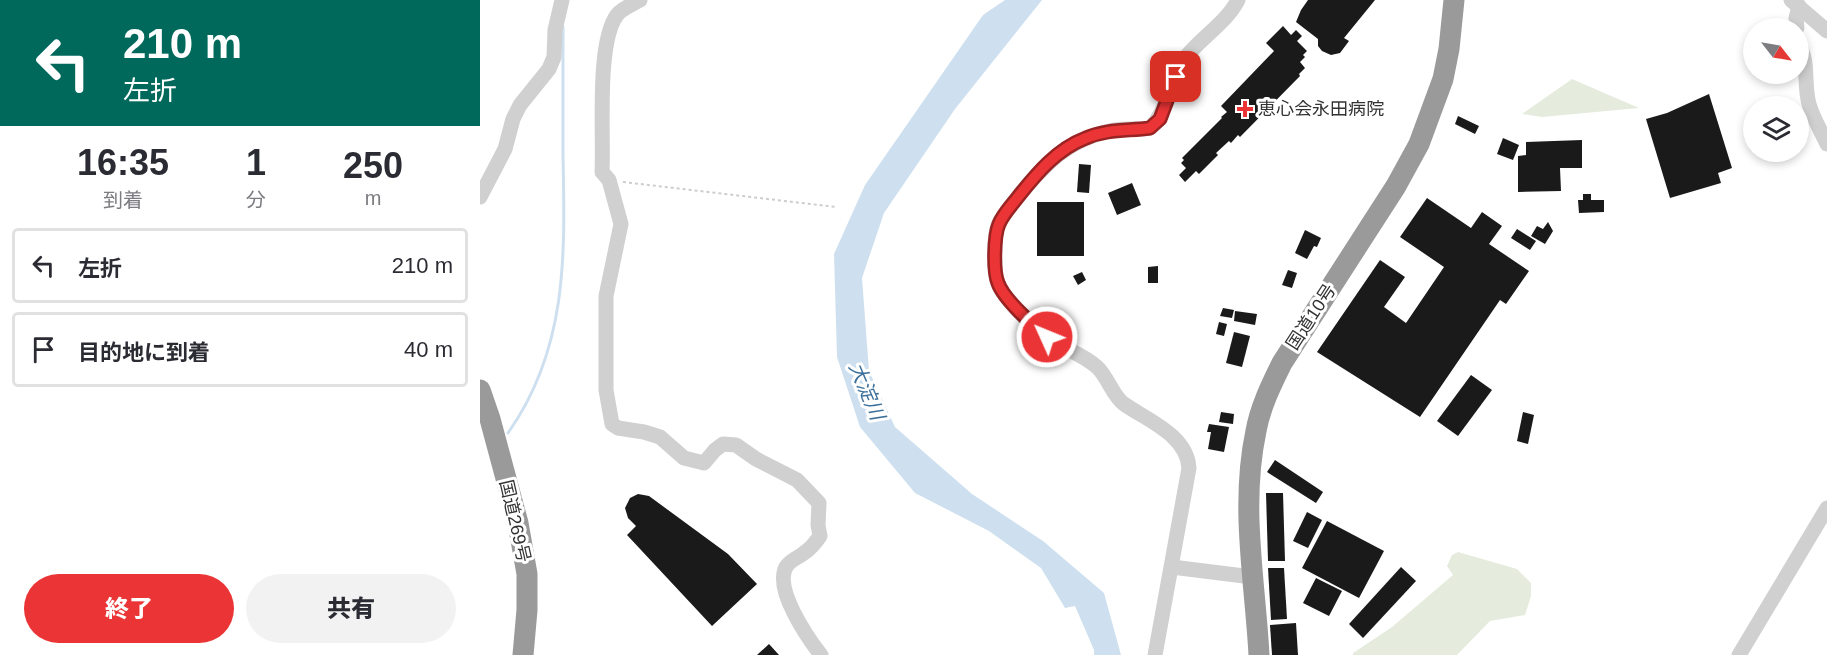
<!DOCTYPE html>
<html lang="ja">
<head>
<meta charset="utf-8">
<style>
  body { margin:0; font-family:Arial,"Noto Sans JP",sans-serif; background:#f2f2f3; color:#2b2b33; height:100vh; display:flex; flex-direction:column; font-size:22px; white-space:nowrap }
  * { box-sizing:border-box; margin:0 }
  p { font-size:20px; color:#7c7c81 }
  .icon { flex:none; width:33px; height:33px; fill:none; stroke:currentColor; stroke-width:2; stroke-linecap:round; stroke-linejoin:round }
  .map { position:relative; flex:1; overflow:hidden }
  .sheet { display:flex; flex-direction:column; background:#fff; width:480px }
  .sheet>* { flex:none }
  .hud { background:#00695c; color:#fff; overflow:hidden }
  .needle { width:39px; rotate:121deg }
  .controls { position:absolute; left:1263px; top:18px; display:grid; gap:12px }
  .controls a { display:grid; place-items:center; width:66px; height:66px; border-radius:50%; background:#fff; box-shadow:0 3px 9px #0003; font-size:30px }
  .pin { position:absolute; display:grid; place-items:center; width:51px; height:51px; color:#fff; margin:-26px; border-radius:12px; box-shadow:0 3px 9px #0006 }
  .me { position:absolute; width:66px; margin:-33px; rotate:314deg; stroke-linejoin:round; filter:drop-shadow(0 0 4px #0008) }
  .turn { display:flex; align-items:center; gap:21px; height:126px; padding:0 24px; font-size:27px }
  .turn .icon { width:78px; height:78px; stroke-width:2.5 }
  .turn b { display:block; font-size:42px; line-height:51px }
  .eta { display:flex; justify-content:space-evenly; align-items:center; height:102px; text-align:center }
  .eta b { font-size:36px; font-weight:800; line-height:42px }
  .action { display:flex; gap:12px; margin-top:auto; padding:12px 24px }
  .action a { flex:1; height:69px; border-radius:36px; background:#eb3435; color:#fff; font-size:24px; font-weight:800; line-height:69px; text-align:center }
  .action a+a { background:#f2f2f3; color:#2b2b33 }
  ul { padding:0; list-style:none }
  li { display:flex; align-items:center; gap:18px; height:75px; margin:0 12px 9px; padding:0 12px; border:3px solid #e1e1e2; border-radius:6px }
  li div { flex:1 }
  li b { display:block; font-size:22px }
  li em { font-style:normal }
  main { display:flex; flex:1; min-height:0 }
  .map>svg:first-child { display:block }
  .green { fill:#e5ecde }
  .water { fill:#cee0ef }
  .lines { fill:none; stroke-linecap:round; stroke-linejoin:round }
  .stream { stroke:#cee0ef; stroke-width:3 }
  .building { fill:#1a1a1a }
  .path { stroke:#cdcdcd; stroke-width:2; stroke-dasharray:3 3; stroke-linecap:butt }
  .minor { stroke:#d0d0d0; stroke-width:15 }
  .highway { stroke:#9a9a9a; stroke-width:21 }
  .route-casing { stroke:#922; stroke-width:15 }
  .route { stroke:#eb3435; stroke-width:10 }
  .poi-dot { fill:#eb3435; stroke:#fff; stroke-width:2 }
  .labels { text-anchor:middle; stroke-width:6; stroke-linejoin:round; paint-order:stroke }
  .poi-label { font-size:18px; fill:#333; stroke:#fff; text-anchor:start }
  .street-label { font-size:18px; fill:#333; stroke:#fff }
  .water-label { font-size:20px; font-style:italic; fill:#3c6f99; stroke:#fff }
</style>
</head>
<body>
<main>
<section class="sheet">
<div class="hud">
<div class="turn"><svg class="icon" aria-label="left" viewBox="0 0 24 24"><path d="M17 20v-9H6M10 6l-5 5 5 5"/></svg><div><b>210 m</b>左折</div></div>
</div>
<div class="eta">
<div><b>16:35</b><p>到着</p></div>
<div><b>1</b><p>分</p></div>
<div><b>250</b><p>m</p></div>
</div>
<ul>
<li><svg class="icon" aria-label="left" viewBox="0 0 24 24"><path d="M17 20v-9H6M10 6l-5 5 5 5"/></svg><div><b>左折</b></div><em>210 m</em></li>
<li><svg class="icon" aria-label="arrive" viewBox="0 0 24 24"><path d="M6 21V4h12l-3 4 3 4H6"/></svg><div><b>目的地に到着</b></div><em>40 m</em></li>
</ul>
<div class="action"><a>終了</a><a>共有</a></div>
</section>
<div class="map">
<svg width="1347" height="655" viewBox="0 0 1347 655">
  <rect width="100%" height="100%" fill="#fff"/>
  <g class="green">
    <path d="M1092,79L1159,108L1062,117L1042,114Z"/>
    <path d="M978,552L1037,569L1051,583V596L1045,615L1010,621L977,655H873V653L912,627L973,575L967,566L972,555Z"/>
  </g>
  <path class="water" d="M525,0H562L475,109L404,213L382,278L389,371L415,427L492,494L563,541L624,593L641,655H614V650L595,606L585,608L561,568L509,531L435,493L380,427L357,357L354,254L385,185L503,15Z"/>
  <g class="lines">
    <path class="stream" d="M28,433C88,348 85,255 83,155C83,113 83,70 83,27"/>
  </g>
  <g class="building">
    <path d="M828,0H895L864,38L869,41L860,53L851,55L842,51L838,46V39L816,22L821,10Z"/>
    <path d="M803,26L811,35L816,30L822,36L817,41L827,51L823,55L825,57L820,62L825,68L819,74L820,76L760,137L758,135L751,143L749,141L736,153L738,155L719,174L716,171L705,182L699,175L706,168L701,163L704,160L702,158L742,118L741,117L747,112L741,106L794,51L786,43Z"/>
    <path d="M1229,94L1252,168L1238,173L1241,183L1190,198L1166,119L1187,113Z"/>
    <path d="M978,116L999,126L995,134L975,124Z"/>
    <path d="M1023,138L1039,145L1033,160L1017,154Z"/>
    <path d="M1102,140V168H1080L1081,191L1038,192V156L1046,155V142Z"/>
    <path d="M599,164L611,165L609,193L597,192Z"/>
    <path d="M652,183L661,205L637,215L628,193Z"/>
    <path d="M1103,194H1111V200H1124V212L1099,213L1098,200H1103Z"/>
    <path d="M947,198L991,228L1002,212L1022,226L1009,244L1049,271L1026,304L1020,300L940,417L837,352L900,260L925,277L904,307L926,323L964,267L920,237Z"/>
    <rect x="557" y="202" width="47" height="54"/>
    <path d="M1068,222L1073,231L1065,244L1051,236L1057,226L1063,229Z"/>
    <path d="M1037,229L1056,241L1050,250L1031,238Z"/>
    <path d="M825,230L841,238L837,247L834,246L827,259L815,253Z"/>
    <path d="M678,266V283H668V267Z"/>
    <path d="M808,270L817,273L812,288L802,285Z"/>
    <path d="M602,272L606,280L598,285L593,276Z"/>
    <path d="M743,308L754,310L752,318L740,316Z"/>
    <path d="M755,311L777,314L775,325L754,321Z"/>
    <path d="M739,322L747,324L744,336L736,334Z"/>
    <path d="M754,332L770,336L762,367L746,363Z"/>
    <path d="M991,375L1012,390L978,436L957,421Z"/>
    <path d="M741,412L754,414L753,424L739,422Z"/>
    <path d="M1043,412L1054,415L1048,444L1037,441Z"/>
    <path d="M729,424L749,427L744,452L728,449L731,432H727Z"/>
    <path d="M795,460L843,492L836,503L787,472Z"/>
    <path d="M786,493H803L805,561H788Z"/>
    <path d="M158,494L169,496L248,554L277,584L232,626L147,535L156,526L148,518L145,508L150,498Z"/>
    <path d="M827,512L842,520L828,548L813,541Z"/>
    <path d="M847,521L904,551L879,598L822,568Z"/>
    <path d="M921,567L936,581L883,638L869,624Z"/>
    <path d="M788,568H804L807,619L791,620Z"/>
    <path d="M836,578L862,591L849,616L823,603Z"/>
    <path d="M816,623L818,655H792L790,625Z"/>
    <path d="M289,644L299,655H277Z"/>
  </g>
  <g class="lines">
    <path class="path" d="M143,182L356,207"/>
    <g class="minor">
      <path d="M160,0C153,4 141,9 137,15C116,43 124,136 122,172L129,180L141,224L126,296V390L132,424L138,428L164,432L180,437L204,458L224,463L235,450L243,444L256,445L276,459L317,480L339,503L338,525L340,536C336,542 330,549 324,553C318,558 310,560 306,567C294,589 327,637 341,655"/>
      <path d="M1311,0L1347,31"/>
      <path d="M1317,28L1316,18L1319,6"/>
      <path d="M1318,43C1330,62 1323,83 1329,104C1333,118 1341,131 1347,144"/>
      <path d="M0,197L25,149L33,119L40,105L69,69L74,57L75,30L82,0"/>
      <path d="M692,567L772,577"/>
      <path d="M675,655L709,468C707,435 667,420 644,404C632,395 628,377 617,367C603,354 582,348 567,337C553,327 524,299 518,283C513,272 514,237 518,225C523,214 532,205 539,195C567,162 589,139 634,130C645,128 658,130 670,128C689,109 688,83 702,62C718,39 745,25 758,0"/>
      <path d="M1259,655L1347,508"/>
    </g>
    <g class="highway">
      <path d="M0,390L10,419L38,523L47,574V610L43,655"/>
      <path d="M779,655C775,580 760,506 776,431C780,408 791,385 802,363L916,186L939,144L963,79L969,49L974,0"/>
    </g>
  </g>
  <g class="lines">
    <g class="route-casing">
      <path id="route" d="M567,337C553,325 524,300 518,283C513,271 514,235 519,224C523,214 531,206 538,197C557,173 577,149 606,138C627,129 648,131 670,128L680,119L696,77"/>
    </g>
    <use href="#route" class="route"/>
  </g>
  <path class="poi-dot" d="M762 100h6v6h6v6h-6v6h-6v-6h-6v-6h6z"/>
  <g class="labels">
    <g class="poi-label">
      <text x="778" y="115">恵心会永田病院</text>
    </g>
    <g class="street-label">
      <text transform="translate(831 317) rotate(-57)" y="6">国道10号</text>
      <text transform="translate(35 521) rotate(77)" y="6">国道269号</text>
    </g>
    <g class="water-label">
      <text transform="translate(387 391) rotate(67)" y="7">大淀川</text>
    </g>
  </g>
</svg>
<div class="controls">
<a><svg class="needle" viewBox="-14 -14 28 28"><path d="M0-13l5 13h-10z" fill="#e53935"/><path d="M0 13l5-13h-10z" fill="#7c7c81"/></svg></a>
<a><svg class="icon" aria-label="layers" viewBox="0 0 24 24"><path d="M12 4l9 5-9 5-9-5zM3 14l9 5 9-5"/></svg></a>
</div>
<div class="pin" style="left:696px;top:77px;background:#d93025"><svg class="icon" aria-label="arrive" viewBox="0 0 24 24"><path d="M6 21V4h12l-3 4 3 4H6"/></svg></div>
<svg class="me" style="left:567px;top:337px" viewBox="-20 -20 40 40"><circle r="17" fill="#eb3435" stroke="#fff" stroke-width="3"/><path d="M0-11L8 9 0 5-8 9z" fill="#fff"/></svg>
</div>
</main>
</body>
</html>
